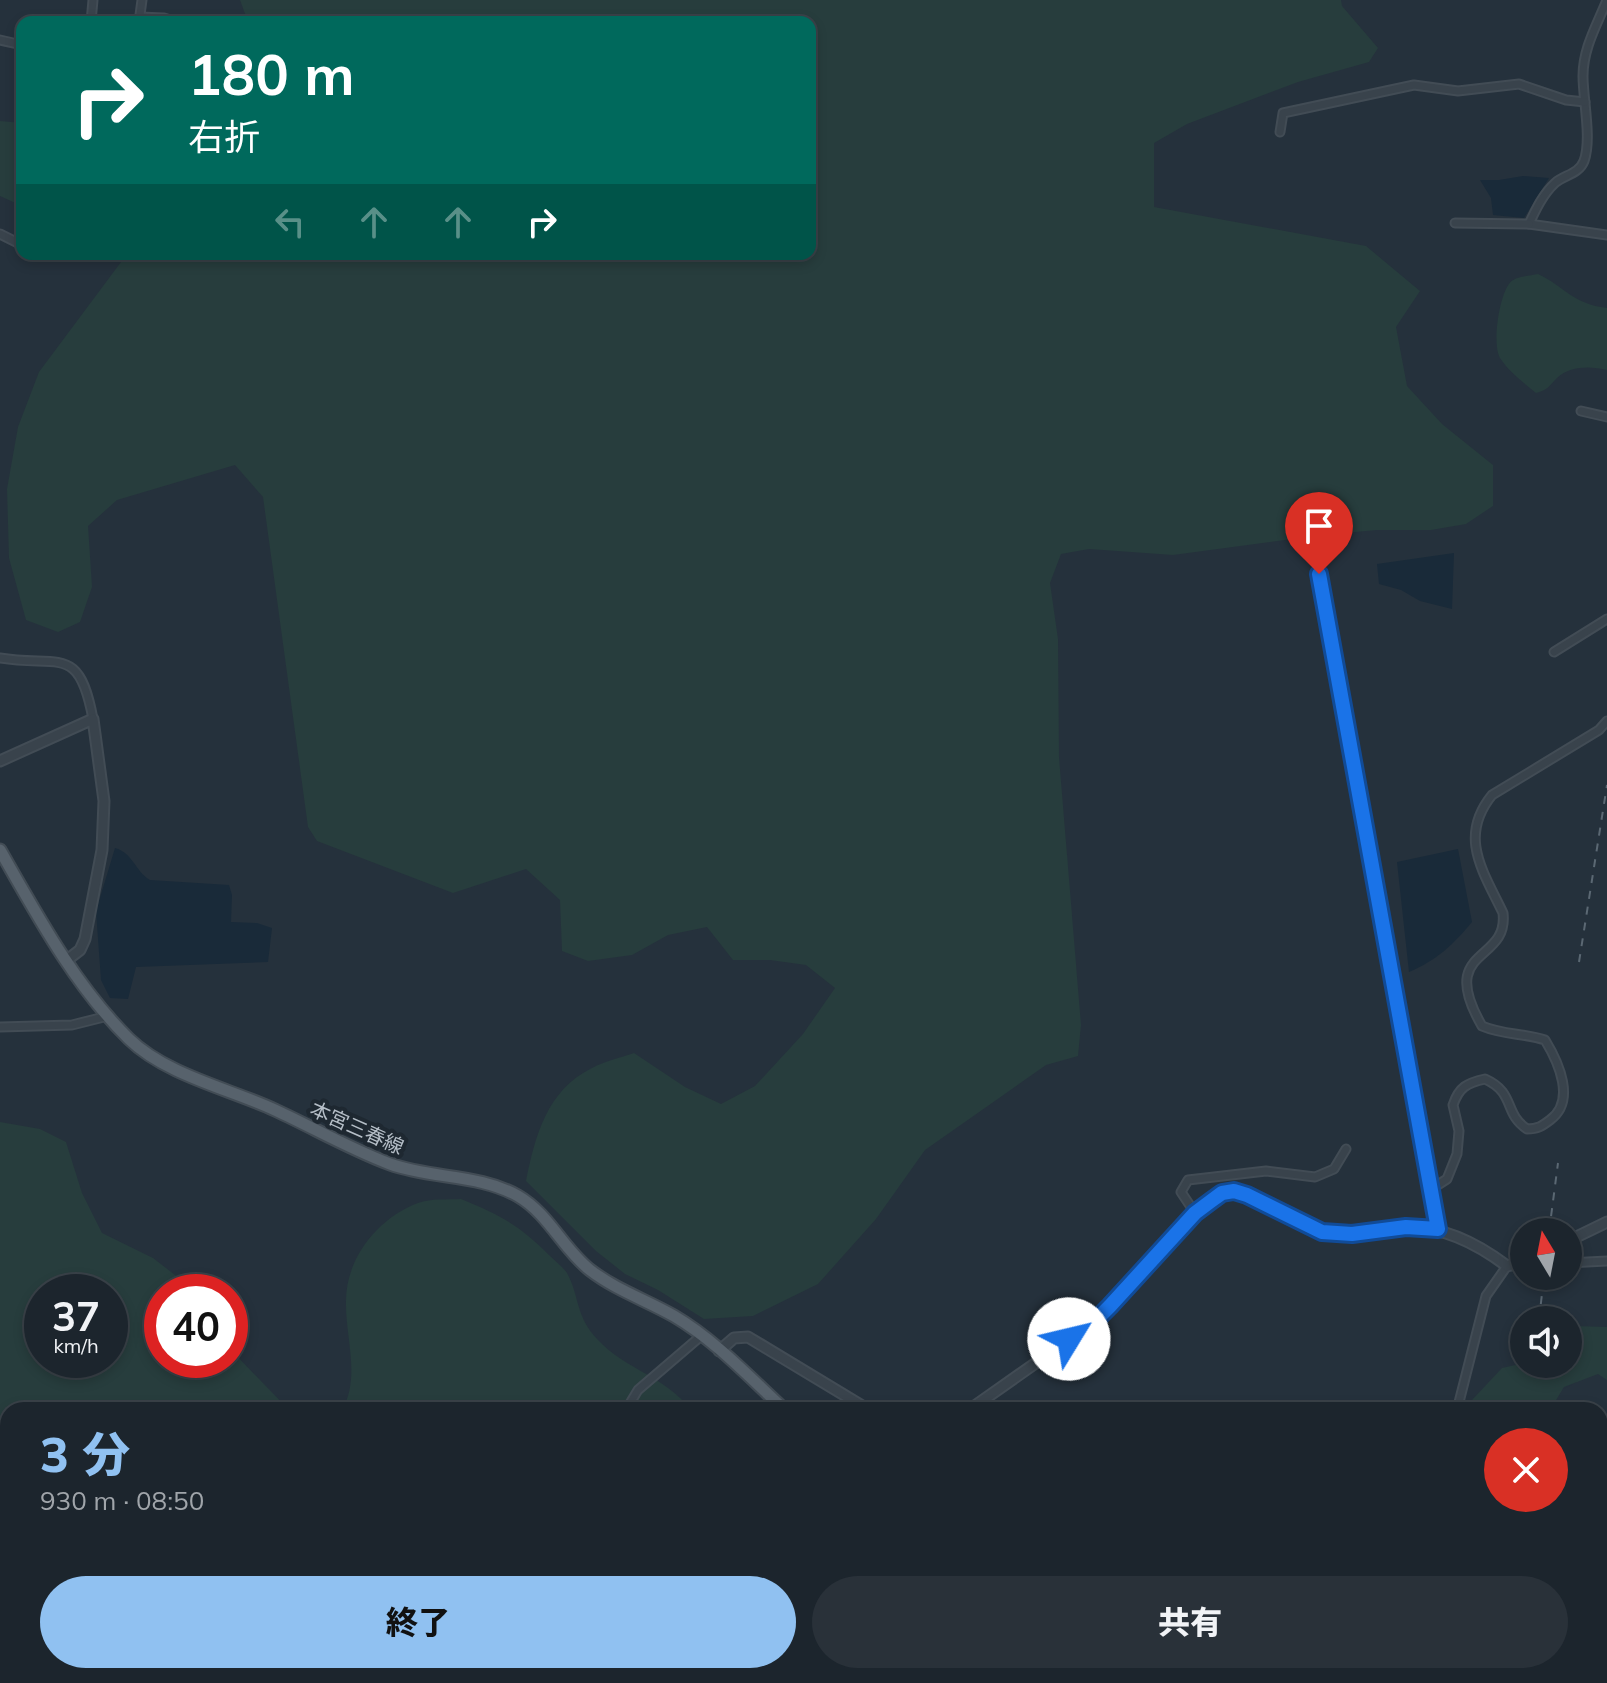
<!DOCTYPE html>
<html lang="ja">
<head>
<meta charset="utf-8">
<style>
  body { margin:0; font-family:Mulish,"Noto Sans JP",sans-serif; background:#293139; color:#f1f3f6; height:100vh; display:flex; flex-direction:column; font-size:30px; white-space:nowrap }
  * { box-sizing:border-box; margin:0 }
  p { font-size:26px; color:#a0a5aa }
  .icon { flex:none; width:44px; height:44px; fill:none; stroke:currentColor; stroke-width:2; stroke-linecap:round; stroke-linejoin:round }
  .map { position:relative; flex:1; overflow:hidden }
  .panel { position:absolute; left:0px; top:1402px; width:1608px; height:282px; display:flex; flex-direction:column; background:#1c252d; border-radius:24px 24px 0 0; box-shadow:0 4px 12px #0003,0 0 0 2px #3a4249 }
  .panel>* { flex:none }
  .banner { position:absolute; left:16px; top:16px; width:800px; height:244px; border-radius:16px; box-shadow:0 4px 12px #0003,0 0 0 2px #3a4249; background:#00695c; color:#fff; overflow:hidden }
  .needle { width:52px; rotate:350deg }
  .fabs { position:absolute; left:1510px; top:1218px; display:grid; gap:16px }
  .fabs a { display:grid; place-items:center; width:72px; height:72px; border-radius:50%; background:#1c252d; box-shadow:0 4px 12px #0003,0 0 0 2px #3a4249; font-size:40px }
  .speed { position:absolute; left:24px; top:1274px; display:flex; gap:16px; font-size:40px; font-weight:700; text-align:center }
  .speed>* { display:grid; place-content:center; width:104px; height:104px; border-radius:50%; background:#1c252d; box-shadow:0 4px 12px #0003,0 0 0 2px #3a4249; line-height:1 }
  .speed small { font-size:20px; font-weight:400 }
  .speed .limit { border:12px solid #d22; background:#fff; color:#111 }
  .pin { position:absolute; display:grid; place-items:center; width:68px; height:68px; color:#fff; margin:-82px -34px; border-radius:50% 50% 50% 0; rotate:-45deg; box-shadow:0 0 8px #0007 }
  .pin .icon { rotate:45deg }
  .me { position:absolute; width:88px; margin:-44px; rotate:54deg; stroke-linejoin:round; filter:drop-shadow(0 0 6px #0008) }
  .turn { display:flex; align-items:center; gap:28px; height:168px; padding:0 40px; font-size:36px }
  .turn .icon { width:104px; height:104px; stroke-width:2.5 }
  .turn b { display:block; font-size:56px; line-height:68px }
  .lanes { display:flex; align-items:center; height:76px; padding:0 40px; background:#0003; justify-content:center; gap:40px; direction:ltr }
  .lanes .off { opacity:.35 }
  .round { display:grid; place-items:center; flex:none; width:84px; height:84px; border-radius:42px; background:#293139 }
  .summary { display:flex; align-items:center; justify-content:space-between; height:136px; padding:0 40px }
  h1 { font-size:48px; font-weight:800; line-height:60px; color:#90c1f1 }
  .action { display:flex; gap:16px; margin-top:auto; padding:16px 40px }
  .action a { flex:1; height:92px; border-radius:48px; background:#90c1f1; color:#111; font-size:32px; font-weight:800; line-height:92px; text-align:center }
  .action a+a { background:#293139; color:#f1f3f6 }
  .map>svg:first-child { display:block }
  .green { fill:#273d3d; fill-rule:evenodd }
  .water { fill:#192a39 }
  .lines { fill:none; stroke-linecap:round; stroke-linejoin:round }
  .minor-casing { stroke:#424c55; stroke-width:11 }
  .tertiary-casing { stroke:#424c55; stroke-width:13 }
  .primary-casing { stroke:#424c55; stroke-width:15 }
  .minor { stroke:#39434c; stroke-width:7 }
  .tertiary { stroke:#39434c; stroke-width:9 }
  .primary { stroke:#57626c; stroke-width:11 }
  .rail { stroke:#5b6873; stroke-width:2; stroke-dasharray:8 8; stroke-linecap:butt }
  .route-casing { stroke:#114b97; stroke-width:20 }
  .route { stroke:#1a73e8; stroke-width:14 }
  .labels { text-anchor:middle; stroke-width:8; stroke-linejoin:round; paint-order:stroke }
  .street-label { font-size:20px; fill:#b5bec7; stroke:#1e2831 }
</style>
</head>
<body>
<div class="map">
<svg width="1607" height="1683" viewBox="0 0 1607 1683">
  <rect width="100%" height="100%" fill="#25313c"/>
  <g class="green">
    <path d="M240,0H1341L1342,6L1378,48L1369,62L1298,82L1187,124L1154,143V207L1366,246L1420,291L1396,327L1407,386L1442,424L1493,465V506L1466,524L1431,530H1377L1323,535L1173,555L1089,549L1061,554L1050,583L1058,639L1059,757L1081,1025L1078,1056L1046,1065L925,1150L876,1219L818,1284L753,1316L704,1319L658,1290L625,1274L596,1251L526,1181C535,1136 547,1090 592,1068C605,1061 620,1058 634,1053L685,1087L721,1104L755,1086L803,1034L835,988L806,965L770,960H733L707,927L668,935L632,955L588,961L562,951L560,900L526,869L453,893L317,841L308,827L263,497L235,465L117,500L88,526L92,587L80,622L58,632L26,620L9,558L7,489L18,427L39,372L127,254H810V22H248Z"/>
    <path d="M0,121L22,123V206L0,196Z"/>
    <path d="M1538,274C1565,287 1573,304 1607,308V370C1590,366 1570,366 1557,378C1549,386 1548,390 1536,393C1524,383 1509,372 1500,358C1492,344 1499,297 1509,284C1514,276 1529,276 1538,274Z"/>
    <path d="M0,1122L40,1129L66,1142L82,1193L102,1233L153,1258L197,1292H162V1360H230V1349L289,1410H8V1671L0,1667ZM42,1292H110V1360H42Z"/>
    <path d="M461,1199C500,1215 519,1225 549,1255C555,1261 563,1267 567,1273C580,1297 575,1316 598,1340C626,1370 665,1376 691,1410H342C361,1377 345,1337 346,1301C346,1258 378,1218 418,1203C431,1198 448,1200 461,1199Z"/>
    <path d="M1574,1326L1607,1327V1380L1598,1374L1564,1387L1550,1410H1472V1400L1502,1368L1524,1363L1568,1364V1332Z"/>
    <path d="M17,1676H790L794,1683H25Z"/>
    <path d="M1359,1676H1475L1478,1682L1360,1683Z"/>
  </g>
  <g class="water">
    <path d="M1523,176L1549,178L1524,218L1493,215L1491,198L1480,180H1499Z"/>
    <path d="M1454,553L1452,609L1420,601L1401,590L1379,584L1377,564Z"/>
    <path d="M115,848C133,853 135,871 150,880L229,885L232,895L231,922L257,923L272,928L268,962L136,967L128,999L110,998L101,980L96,911Z"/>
    <path d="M1458,849L1472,922C1453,945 1437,960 1409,972L1397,862Z"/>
  </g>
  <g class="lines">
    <g class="minor-casing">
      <g id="minor">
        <path d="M1607,0C1597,25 1583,48 1583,76C1583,100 1592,139 1584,161C1579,174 1564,175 1555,183C1543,194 1536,209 1529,224L1607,235"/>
        <path d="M140,17L164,18L177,22"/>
        <path d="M91,22L93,0"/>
        <path d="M139,22L142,0"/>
        <path d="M0,40L22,45"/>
        <path d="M1280,132L1283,113L1414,85L1458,91L1519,84L1566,100L1585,102"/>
        <path d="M1455,223L1529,224"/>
        <path d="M0,234L22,245"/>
        <path d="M38,254H49"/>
        <path d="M1581,411L1607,417"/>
        <path d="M1554,652L1607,619"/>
        <path d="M0,658C59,668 79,643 93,719"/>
        <path d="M0,1027L72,1025L108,1016"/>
        <path d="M1433,1188L1447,1179L1457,1154L1459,1131L1453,1105C1459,1087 1467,1083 1485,1079C1516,1093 1503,1113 1527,1129C1538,1129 1542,1126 1550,1120C1576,1101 1559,1063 1545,1040C1524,1033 1503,1035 1482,1026C1436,946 1509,964 1503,913C1483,871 1458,837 1492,795L1599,730L1607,721"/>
        <path d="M1195,1213L1181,1192L1188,1180L1266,1171L1315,1177L1334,1169L1346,1149"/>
        <path d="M1568,1263L1607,1261"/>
        <path d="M626,1410L638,1390L701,1336"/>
        <path d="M671,1410L683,1408L688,1410"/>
        <path d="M1457,1410L1486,1296L1507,1266"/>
        <path d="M1600,1476L1607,1475"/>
        <path d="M1600,1565L1607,1568"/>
        <path d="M1600,1624L1607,1620"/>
        <path d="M961,1676L970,1683"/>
        <path d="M1519,1676L1520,1683"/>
        <path d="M648,1683L651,1676"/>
        <path d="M1285,1683L1288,1676"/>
      </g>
    </g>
    <g class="tertiary-casing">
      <g id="tertiary">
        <path d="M1319,574L1438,1229"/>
        <path d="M0,761L93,719L104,801L102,850L85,939L80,950L67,960"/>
        <path d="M1568,1241L1607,1222"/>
        <path d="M719,1351L734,1338L748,1337L869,1410"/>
        <path d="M969,1410L1094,1322L1195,1213L1211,1201L1222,1193L1234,1191L1247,1195C1271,1207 1298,1228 1325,1232C1352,1237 1378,1229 1405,1227C1442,1226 1478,1244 1507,1266L1524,1262"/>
      </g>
    </g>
    <g class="primary-casing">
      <g id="primary">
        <path d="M0,850C37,915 75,986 129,1039C166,1075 230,1089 275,1110C314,1128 350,1149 390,1164C432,1179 479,1174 518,1196C549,1214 563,1249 590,1270C616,1290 646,1300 674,1316C715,1340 750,1378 785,1410"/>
        <path d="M1071,1676L1082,1683"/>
      </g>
    </g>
    <use href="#minor" class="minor"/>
    <use href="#tertiary" class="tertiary"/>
    <use href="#primary" class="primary"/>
    <g class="rail">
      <path d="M1579,962L1607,785"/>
      <path d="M1549,1232L1558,1163"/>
      <path d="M1539,1320L1544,1276"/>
      <path d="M1492,1683L1493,1676"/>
    </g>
  </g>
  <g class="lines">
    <g class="route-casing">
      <path id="route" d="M1069,1339L1094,1322L1110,1306L1195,1213L1211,1201L1222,1193L1234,1191L1247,1195L1322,1232L1352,1234L1406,1227L1438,1229L1319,574"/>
    </g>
    <use href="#route" class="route"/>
  </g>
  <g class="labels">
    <g class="street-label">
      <text transform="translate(357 1128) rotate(24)" y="7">本宮三春線</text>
    </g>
  </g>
</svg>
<div class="fabs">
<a><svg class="needle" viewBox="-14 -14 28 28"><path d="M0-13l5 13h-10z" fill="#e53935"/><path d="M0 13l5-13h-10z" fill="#a0a5aa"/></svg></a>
<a><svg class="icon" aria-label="sound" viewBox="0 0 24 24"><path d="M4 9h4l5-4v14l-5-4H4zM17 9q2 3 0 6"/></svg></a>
</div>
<div class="speed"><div>37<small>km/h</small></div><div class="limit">40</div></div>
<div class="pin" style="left:1319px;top:574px;background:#d93025"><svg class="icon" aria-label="arrive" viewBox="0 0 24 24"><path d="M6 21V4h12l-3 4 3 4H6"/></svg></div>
<svg class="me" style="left:1069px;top:1339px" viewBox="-20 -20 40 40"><circle r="19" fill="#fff"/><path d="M0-13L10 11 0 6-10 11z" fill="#1a73e8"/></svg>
<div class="banner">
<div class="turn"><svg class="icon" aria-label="right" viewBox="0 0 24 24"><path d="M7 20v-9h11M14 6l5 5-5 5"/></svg><div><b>180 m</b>右折</div></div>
<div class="lanes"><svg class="icon off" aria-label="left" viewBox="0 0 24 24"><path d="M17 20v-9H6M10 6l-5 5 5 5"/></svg><svg class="icon off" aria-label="ahead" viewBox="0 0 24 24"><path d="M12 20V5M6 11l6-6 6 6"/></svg><svg class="icon off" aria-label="ahead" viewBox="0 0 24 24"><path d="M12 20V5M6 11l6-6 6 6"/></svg><svg class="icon" aria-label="right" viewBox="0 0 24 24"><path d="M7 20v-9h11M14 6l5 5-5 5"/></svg></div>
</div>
<section class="panel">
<div class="summary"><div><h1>3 分</h1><p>930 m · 08:50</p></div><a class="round" style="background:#d93025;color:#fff"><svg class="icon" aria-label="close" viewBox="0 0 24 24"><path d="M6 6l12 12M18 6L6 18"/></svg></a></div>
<div class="action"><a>終了</a><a>共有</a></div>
</section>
</div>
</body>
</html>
